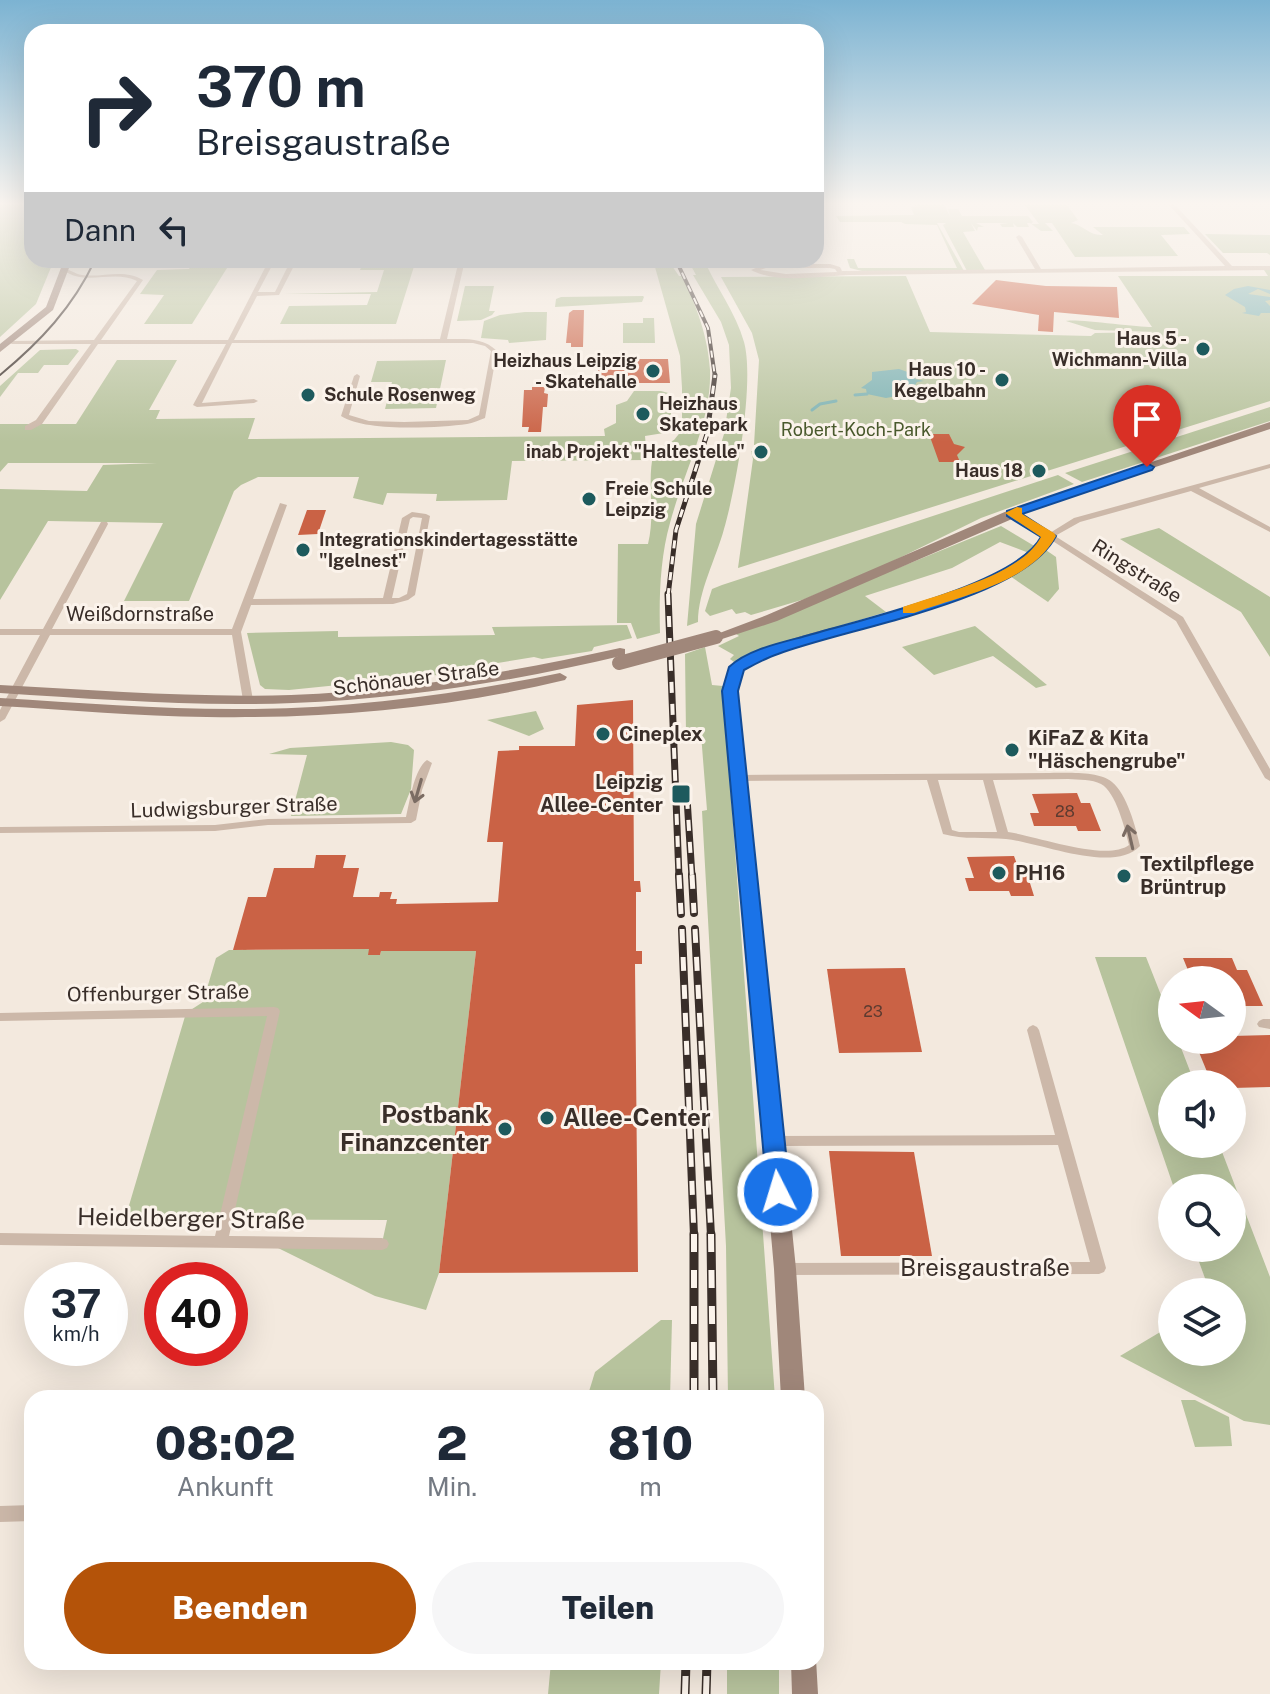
<!DOCTYPE html>
<html lang="de">
<head>
<meta charset="utf-8">
<style>
  body { margin:0; font-family:"Public Sans",sans-serif; background:#f6f6f7; color:#1f2937; height:100vh; display:flex; flex-direction:column; font-size:30px; white-space:nowrap }
  * { box-sizing:border-box; margin:0 }
  p { font-size:26px; color:#747a83 }
  .icon { flex:none; width:44px; height:44px; fill:none; stroke:currentColor; stroke-width:2; stroke-linecap:round; stroke-linejoin:round }
  .map { position:relative; flex:1; overflow:hidden }
  .sheet { position:absolute; left:24px; top:1390px; width:800px; height:280px; display:flex; flex-direction:column; background:#fff; border-radius:24px; box-shadow:0 8px 32px #0002 }
  .sheet>* { flex:none }
  .banner { position:absolute; left:24px; top:24px; width:800px; height:244px; border-radius:24px; box-shadow:0 8px 32px #0002; background:#fff; color:#1f2937; overflow:hidden }
  .needle { width:52px; rotate:285deg }
  .fabs { position:absolute; left:1158px; top:966px; display:grid; gap:16px }
  .fabs a { display:grid; place-items:center; width:88px; height:88px; border-radius:50%; background:#fff; box-shadow:0 8px 32px #0002; font-size:40px }
  .speed { position:absolute; left:24px; top:1262px; display:flex; gap:16px; font-size:40px; font-weight:700; text-align:center }
  .speed>* { display:grid; place-content:center; width:104px; height:104px; border-radius:50%; background:#fff; box-shadow:0 8px 32px #0002; line-height:1 }
  .speed small { font-size:20px; font-weight:400 }
  .speed .limit { border:12px solid #d22; background:#fff; color:#111 }
  .pin { position:absolute; display:grid; place-items:center; width:68px; height:68px; color:#fff; margin:-82px -34px; border-radius:50% 50% 50% 0; rotate:-45deg; box-shadow:0 0 8px #0007 }
  .pin .icon { rotate:45deg }
  .me { position:absolute; width:88px; margin:-44px; rotate:355deg; stroke-linejoin:round; filter:drop-shadow(0 0 6px #0008) }
  .turn { display:flex; align-items:center; gap:28px; height:168px; padding:0 40px; font-size:36px }
  .turn .icon { width:104px; height:104px; stroke-width:2.5 }
  .turn b { display:block; font-size:56px; line-height:68px }
  .then { display:flex; align-items:center; height:76px; padding:0 40px; background:#0003; gap:16px; font-size:30px }
  .eta { display:flex; justify-content:space-evenly; align-items:center; height:136px; text-align:center }
  .eta b { font-size:48px; font-weight:800; line-height:56px }
  .cta { display:flex; gap:16px; margin-top:auto; padding:16px 40px }
  .cta a { flex:1; height:92px; border-radius:48px; background:#b45309; color:#fff; font-size:32px; font-weight:800; line-height:92px; text-align:center }
  .cta a+a { background:#f6f6f7; color:#1f2937 }
  .map>svg:first-child { display:block }
  .green { fill:#b7c39d }
  .water { fill:#7bb1b2 }
  .lines { fill:none; stroke-linecap:round; stroke-linejoin:round }
  .stream { stroke:#7bb1b2; stroke-width:3 }
  .building { fill:#ca6245 }
  .street { fill:#ccb8a9; fill-rule:evenodd }
  .secondary { fill:#a0877a; fill-rule:evenodd }
  .tram { stroke:#392e29; stroke-width:2 }
  .rail-far4-casing { stroke:#392e29; stroke-width:4 }
  .rail-far3-casing { stroke:#392e29; stroke-width:5 }
  .rail-far2-casing { stroke:#392e29; stroke-width:7 }
  .rail-far1-casing { stroke:#392e29; stroke-width:8 }
  .rail-casing { stroke:#392e29; stroke-width:9 }
  .rail-far4 { stroke:#fbf3eb; stroke-width:2; stroke-dasharray:7; stroke-linecap:butt }
  .rail-far3 { stroke:#fbf3eb; stroke-width:3; stroke-dasharray:8; stroke-linecap:butt }
  .rail-far2 { stroke:#fbf3eb; stroke-width:4; stroke-dasharray:11; stroke-linecap:butt }
  .rail-far1 { stroke:#fbf3eb; stroke-width:5; stroke-dasharray:14; stroke-linecap:butt }
  .rail { stroke:#fbf3eb; stroke-width:6; stroke-dasharray:18; stroke-linecap:butt }
  .secondary-bridge { stroke:#a0877a; stroke-width:14 }
  .oneway { stroke:#7b6c63 }
  .route { fill:#1a73e8; stroke:#114b97; stroke-width:2 }
  .slow { fill:#f59e0b }
  .poi-dot { fill:#1d5a5d; stroke:#fbf3eb; stroke-width:3 }
  .labels { text-anchor:middle; stroke-width:6; stroke-linejoin:round; paint-order:stroke }
  .number-label { font-size:16px; fill:#5d3b30 }
  .far-poi-label { font-size:18px; font-weight:bold; fill:#392e29; stroke:#fbf3eb; text-anchor:end }
  .far-park-label { font-size:18px; fill:#49592c; stroke:#fbf3eb }
  .street-label { font-size:20px; fill:#392e29; stroke:#fbf3eb }
  .poi-label { font-size:20px; font-weight:bold; fill:#392e29; stroke:#fbf3eb; text-anchor:start }
  .near-poi-label { font-size:24px; font-weight:bold; fill:#392e29; stroke:#fbf3eb; text-anchor:end }
  .near-street-label { font-size:24px; fill:#392e29; stroke:#fbf3eb }
</style>
</head>
<body>
<div class="map">
<svg width="1270" height="1694" viewBox="0 0 1270 1694">
  <rect width="100%" height="100%" fill="#f3e9de"/>
  <g class="green">
    <path d="M0,205H32V260H54L36,304L0,337Z"/>
    <path d="M911,205H944L950,216L948,209H958L962,216H1028L1033,222L1031,224H1039L1025,205H1067L1078,220L1071,223C1084,225 1089,236 1103,235L1093,227H1184L1190,234L1161,235L1178,256L1075,257L1052,223H1045L1053,231H1041L1030,223H1027L1029,227H1017L1013,223L1014,227H1002L1000,224L1008,223H976L984,227H978L977,231L971,223L975,231L963,232L985,270L967,271L943,225L946,223H937L964,271H862L850,268L847,259H854L858,268H957L937,225L905,224L901,222H840L836,216L914,215L911,207L918,206Z"/>
    <path d="M1205,234L1270,235V255L1267,253H1223Z"/>
    <path d="M195,260H232L192,324H144L164,295L140,294L157,270L189,269Z"/>
    <path d="M364,260H416L396,324H280L289,306L367,305L371,294H283L377,292L384,270H360Z"/>
    <path d="M653,260H668L679,276H683C696,307 708,335 710,370C712,421 683,474 670,523C660,558 659,597 660,633L637,639L631,623H617L618,544H648C656,512 646,482 654,451L674,440L682,430V388L680,356Z"/>
    <path d="M688,260H704C716,287 736,313 744,342C755,381 736,488 724,529C716,559 698,591 698,622L687,626L696,524L724,434L731,388L729,345L721,322L693,275H696Z"/>
    <path d="M1264,270H1270V401L738,568L753,459L751,451H756L757,445H754L759,360L752,333L721,277L906,276L930,332L1091,336L1095,333L1156,332L1095,330L1066,321C1072,318 1136,327 1152,327L1118,276H1268Z"/>
    <path d="M465,286H494L489,311H495L492,315L481,320L457,321Z"/>
    <path d="M561,297L643,296L644,297L642,302L555,307L556,299Z"/>
    <path d="M525,312H547L546,340L509,343L508,340L481,338L484,321L500,315Z"/>
    <path d="M643,318H654L655,343H623V323H643Z"/>
    <path d="M76,349L79,351L68,365H44L38,373H18L0,397V386L40,350Z"/>
    <path d="M117,360H177L149,410H160L156,419L255,418L248,439L605,436L604,429L616,423V405L627,401L634,391H661L672,394L670,432L645,436L647,460L512,461L507,500L436,501L437,494L387,493L383,505L353,498L359,477H258L241,485L234,491L189,601H124L163,523L48,521L0,600V489L87,491L103,465L157,463H8L0,472V424H76Z"/>
    <path d="M446,360L436,408L385,409L392,382H371L377,361Z"/>
    <path d="M1270,407V421L1082,482L1065,473Z"/>
    <path d="M1058,475L1074,484L981,518L887,564L805,599L751,615L745,612L736,614L732,609L710,616L705,611L712,589L722,585Z"/>
    <path d="M1001,526L1036,547L1029,553L1000,542L952,568L865,596L886,612L767,648L734,662L730,659L734,655L718,646L739,636L736,634Z"/>
    <path d="M1159,528L1270,597V657L1241,612L1120,539Z"/>
    <path d="M1043,548L1056,557L1059,589L1048,602L1007,574Z"/>
    <path d="M627,625L632,638L594,647L592,651L542,659L534,657L473,667L467,672L289,690L265,689L260,685L247,633L338,631V637L495,635L492,627Z"/>
    <path d="M975,626L1047,685L1036,688L993,656L934,675L902,647Z"/>
    <path d="M705,647L712,685L723,686L775,1398H728L726,1246L702,811L707,810L701,734H686L685,654Z"/>
    <path d="M536,711L544,729L529,736L487,720Z"/>
    <path d="M391,742L408,745L414,750L411,789L401,814L291,816L307,755L269,754L290,748Z"/>
    <path d="M244,947L247,950L365,949L370,947L369,955H380L382,947L476,951L439,1273L426,1310L375,1296L276,1247L382,1243L387,1220L125,1219L186,1013L203,1002L216,958L229,950H243Z"/>
    <path d="M1095,957H1146L1172,1023V1040H1178L1195,1084H1172V1144H1219L1270,1277V1425L1244,1421L1120,1356L1172,1325V1352H1232V1292H1210L1194,1248H1232V1188H1174Z"/>
    <path d="M661,1320H672L670,1398H587L595,1372Z"/>
    <path d="M1181,1400H1195L1229,1417L1232,1446L1195,1447Z"/>
    <path d="M551,1662H661L659,1694H548Z"/>
    <rect x="727" y="1662" width="52" height="32"/>
  </g>
  <g class="water">
    <path d="M1248,286L1270,290V294L1258,289L1248,294L1270,297V300L1265,301L1270,306V313H1261L1259,316L1242,313L1246,312L1245,307L1225,295L1234,289Z"/>
    <path d="M899,369L916,375L915,379L924,381L917,382L913,388L900,387L897,396L886,398L867,394L866,389L861,388L872,380V372Z"/>
  </g>
  <g class="lines">
    <g class="stream">
      <path d="M855,395L867,394"/>
      <path d="M812,410L820,404L836,401"/>
    </g>
  </g>
  <g class="building">
    <path d="M996,280L1046,286L1117,287L1119,318L1054,312L1053,332L1038,331L1039,315L972,304Z"/>
    <path d="M573,310H584L583,347H571V343H566L569,313Z"/>
    <path d="M637,359H668L670,383H618V388H600L598,367H637Z"/>
    <path d="M532,387H545L544,393L548,394L547,407H543L541,432H528L529,427H522L524,390H532Z"/>
    <path d="M929,434H949L954,444L965,447L957,455L960,462H939Z"/>
    <path d="M307,510H326L318,534L298,535Z"/>
    <path d="M633,700L634,881H640L641,892H636V951H642V964H635L638,1272L439,1273L476,951H381L380,955H368L369,949L233,950L248,897H266L274,868H314L316,855H346L343,868H359L353,897H379L380,892H392L390,899H397L396,904L498,902L503,842H487L498,751L519,750V746H575L577,705Z"/>
    <path d="M1077,793L1081,803H1090L1101,831H1078L1076,826H1034L1030,813H1039L1032,794Z"/>
    <path d="M1014,856L1018,867H1025L1034,896H1011L1009,891H969L965,878H974L967,857Z"/>
    <path d="M1183,958H1232L1237,970H1247L1263,1006H1238L1232,999V980H1192Z"/>
    <path d="M905,968L922,1052L839,1053L827,969Z"/>
    <path d="M1270,1035V1087L1232,1088V1084H1212L1194,1040H1232V1036Z"/>
    <path d="M829,1151L914,1152L932,1256H841Z"/>
  </g>
  <g class="lines">
    <g class="street">
      <path d="M1169,205H1175L1232,266H1270V270L850,275C821,276 777,284 751,270L765,264H830L840,267L842,271L1035,269L1016,237L1019,235L1022,237L1041,269L1225,266ZM766,268H830L835,269L837,272L786,274L760,270Z"/>
      <path d="M269,260H275L258,292H275L291,260H297L279,295L257,296L234,340L440,339L459,260H465L447,339C465,339 483,337 497,351L485,418C479,420 473,423 467,424C438,428 365,432 341,416L354,376L357,374L360,376L349,415L369,421L404,422L468,420L479,415L491,351L485,346L473,343H232L202,403L254,399L258,401L254,403L197,407L193,405L226,344H98L42,424L31,430H25V426L36,420L91,344H12L10,343V341L94,340L137,281C113,269 86,287 63,270V268C69,269 75,274 82,275C103,278 123,268 143,280L101,340H228Z"/>
      <path d="M645,260H651L652,262L647,263Z"/>
      <path d="M1270,464V468L1199,488L1270,527V532L1191,491L1080,522L1055,536L1183,617L1270,769V781L1265,778L1176,621L1045,536L1074,518Z"/>
      <path d="M280,503L287,505L253,599L383,598L402,518L412,512L426,514L430,516L415,595L408,600L393,604L251,605L241,632L253,700L248,703L243,700L232,635H50L5,719L0,722V710L40,635H0V629H43L101,522H107L108,524L52,629H232ZM413,517L422,518L407,594L399,598H392L410,519Z"/>
      <path d="M427,760L432,763L422,790L416,820L411,823L268,825L215,831L0,833V827L215,825L268,819L406,817C410,801 414,769 427,760Z"/>
      <path d="M1050,773C1066,773 1099,771 1112,782C1127,794 1136,828 1140,846C1113,874 1042,843 1006,839C985,837 964,840 943,834L927,780L738,781L733,778L738,775ZM1068,779C1079,780 1092,779 1101,784C1116,792 1125,829 1129,845C1106,862 1037,836 1008,832L993,780ZM938,780H983L997,832H959L952,830Z"/>
      <path d="M274,1007L278,1008L280,1011L229,1236L382,1238L387,1240L389,1244L387,1248L382,1250L0,1245V1233L215,1236L267,1016L0,1021V1013Z"/>
      <path d="M1263,1019H1270V1029L1259,1027L1257,1024L1259,1021Z"/>
      <path d="M1033,1025L1037,1027L1039,1030L1106,1268L1104,1272L1099,1274L785,1275L780,1273L778,1269L780,1265L785,1263L1090,1262L1058,1145L774,1146L769,1145L767,1141L769,1137L774,1136L1055,1135L1027,1030L1029,1027Z"/>
      <path d="M32,1505V1521L0,1522V1506Z"/>
    </g>
    <g class="secondary">
      <path d="M64,260H72L53,310L0,352V344L46,307Z"/>
      <path d="M1270,422V429L1047,503L1022,514L1055,536L1034,561L1005,580L968,596L805,644L771,655L743,669L737,687L796,1269L805,1398H781L774,1269L723,687L732,664L757,652C846,613 975,614 1042,537L1012,519L777,621L716,641L709,637L767,615L1007,511Z"/>
      <path d="M620,648L625,649V655C516,681 405,699 293,703C195,707 98,699 0,693V685C97,690 193,698 291,695C402,691 512,672 620,648Z"/>
      <path d="M560,673L567,677L565,680C449,708 327,719 207,717C138,716 69,710 0,706V698C83,703 167,710 251,709C355,708 458,694 560,673Z"/>
      <path d="M816,1659L818,1694H792L791,1662H816Z"/>
    </g>
    <path class="tram" d="M0,375C40,342 73,307 95,260"/>
    <g class="rail-far4-casing">
      <path id="rail-far4" d="M676,260L708,328L715,377"/>
    </g>
    <g class="rail-far3-casing">
      <path id="rail-far3" d="M668,596L676,530L707,434L715,375"/>
    </g>
    <g class="rail-far2-casing">
      <g id="rail-far2">
        <path d="M668,594L679,877"/>
        <path d="M687,798L692,877"/>
      </g>
    </g>
    <g class="rail-far1-casing">
      <g id="rail-far1">
        <path d="M679,875L681,914"/>
        <path d="M692,875L694,913"/>
        <path d="M682,929L694,1236"/>
        <path d="M695,929L711,1236"/>
      </g>
    </g>
    <g class="rail-casing">
      <g id="rail">
        <path d="M694,1234V1398"/>
        <path d="M711,1234L713,1398"/>
        <path d="M685,1694L686,1662"/>
        <path d="M706,1694L707,1662"/>
      </g>
    </g>
    <use href="#rail-far4" class="rail-far4"/>
    <use href="#rail-far3" class="rail-far3"/>
    <use href="#rail-far2" class="rail-far2"/>
    <use href="#rail-far1" class="rail-far1"/>
    <use href="#rail" class="rail"/>
    <path class="secondary-bridge" d="M619,663L716,637"/>
  </g>
  <defs><path id="oneway-shaft" d="M-6 0H5M1.5-3L5.5 0L1.5 3" fill="none" stroke-width="1.6" stroke-linecap="round" stroke-linejoin="round" transform="scale(2)"/></defs>
  <g class="oneway">
    <use href="#oneway-shaft" transform="translate(418 791) rotate(106)"/>
    <use href="#oneway-shaft" transform="translate(1130 837) rotate(-103)"/>
  </g>
  <linearGradient id="sky" x2="0" y2="1"><stop stop-color="#7cb3d2"/><stop offset="0.46" stop-color="#faf5f0"/><stop offset="1" stop-color="#faf5f0" stop-opacity="0"/></linearGradient>
  <rect width="1270" height="442" fill="url(#sky)"/>
  <path class="route" d="M1147,463L1154,467L1152,470L1022,514L1056,536C1022,601 846,628 778,654C766,658 755,664 744,670L738,691L790,1192L787,1199L778,1201L770,1199L767,1192L722,691L729,667C747,650 779,643 802,637C855,621 1016,585 1041,537L1007,516V511Z"/>
  <path class="slow" d="M1017,507L1022,508V514L1054,533L1056,536C1031,583 960,596 914,613H903V607C942,593 1021,575 1041,537L1005,513Z"/>
  <g class="poi-dot">
    <circle cx="1203" cy="349" r="8"/>
    <circle cx="653" cy="371" r="8"/>
    <circle cx="1002" cy="380" r="8"/>
    <circle cx="308" cy="395" r="8"/>
    <circle cx="643" cy="414" r="8"/>
    <circle cx="761" cy="452" r="8"/>
    <circle cx="1039" cy="471" r="8"/>
    <circle cx="589" cy="499" r="8"/>
    <circle cx="303" cy="550" r="8"/>
    <circle cx="603" cy="734" r="8"/>
    <circle cx="1012" cy="750" r="8"/>
    <rect x="671" y="784" width="20" height="20" rx="4"/>
    <circle cx="999" cy="873" r="8"/>
    <circle cx="1124" cy="876" r="8"/>
    <circle cx="547" cy="1118" r="8"/>
    <circle cx="505" cy="1129" r="8"/>
  </g>
  <g class="labels">
    <g class="number-label">
      <text x="1065" y="817">28</text>
      <text x="873" y="1017">23</text>
    </g>
    <g class="far-poi-label">
      <text x="1187" y="345">Haus 5 -<tspan x="1187" dy="21">Wichmann-Villa</tspan></text>
      <text x="637" y="367">Heizhaus Leipzig<tspan x="637" dy="21">- Skatehalle</tspan></text>
      <text x="986" y="376">Haus 10 -<tspan x="986" dy="21">Kegelbahn</tspan></text>
      <text x="324" y="401" text-anchor="start">Schule Rosenweg</text>
      <text x="659" y="410" text-anchor="start">Heizhaus<tspan x="659" dy="21">Skatepark</tspan></text>
      <text x="745" y="458">inab Projekt "Haltestelle"</text>
      <text x="1023" y="477">Haus 18</text>
      <text x="605" y="495" text-anchor="start">Freie Schule<tspan x="605" dy="21">Leipzig</tspan></text>
      <text x="319" y="546" text-anchor="start">Integrationskindertagesstätte<tspan x="319" dy="21">"Igelnest"</tspan></text>
    </g>
    <g class="far-park-label">
      <text x="856" y="436">Robert-Koch-Park</text>
    </g>
    <g class="street-label">
      <text transform="translate(1137 571) rotate(32)" y="7">Ringstraße</text>
      <text x="140" y="621">Weißdornstraße</text>
      <text transform="translate(416 678) rotate(-7)" y="7">Schönauer Straße</text>
      <text transform="translate(234 807) rotate(-2)" y="7">Ludwigsburger Straße</text>
      <text transform="translate(158 993) rotate(-1)" y="7">Offenburger Straße</text>
    </g>
    <g class="poi-label">
      <text x="619" y="741">Cineplex</text>
      <text x="1028" y="745">KiFaZ &amp; Kita<tspan x="1028" dy="23">"Häschengrube"</tspan></text>
      <text x="663" y="789" text-anchor="end">Leipzig<tspan x="663" dy="23">Allee-Center</tspan></text>
      <text x="1140" y="871">Textilpflege<tspan x="1140" dy="23">Brüntrup</tspan></text>
      <text x="1015" y="880">PH16</text>
    </g>
    <g class="near-poi-label">
      <text x="489" y="1123">Postbank<tspan x="489" dy="28">Finanzcenter</tspan></text>
      <text x="563" y="1126" text-anchor="start">Allee-Center</text>
    </g>
    <g class="near-street-label">
      <text transform="translate(191 1219) rotate(1)" y="8">Heidelberger Straße</text>
      <text x="985" y="1276">Breisgaustraße</text>
    </g>
  </g>
</svg>
<div class="fabs">
<a><svg class="needle" viewBox="-14 -14 28 28"><path d="M0-13l5 13h-10z" fill="#e53935"/><path d="M0 13l5-13h-10z" fill="#747a83"/></svg></a>
<a><svg class="icon" aria-label="sound" viewBox="0 0 24 24"><path d="M4 9h4l5-4v14l-5-4H4zM17 9q2 3 0 6"/></svg></a>
<a><svg class="icon" aria-label="search" viewBox="0 0 24 24"><circle cx="10" cy="10" r="6"/><path d="M15 15l6 6"/></svg></a>
<a><svg class="icon" aria-label="layers" viewBox="0 0 24 24"><path d="M12 4l9 5-9 5-9-5zM3 14l9 5 9-5"/></svg></a>
</div>
<div class="speed"><div>37<small>km/h</small></div><div class="limit">40</div></div>
<div class="pin" style="left:1147px;top:467px;background:#d93025"><svg class="icon" aria-label="arrive" viewBox="0 0 24 24"><path d="M6 21V4h12l-3 4 3 4H6"/></svg></div>
<svg class="me" style="left:778px;top:1192px" viewBox="-20 -20 40 40"><circle r="17" fill="#1a73e8" stroke="#fff" stroke-width="3"/><path d="M0-11L8 9 0 5-8 9z" fill="#fff"/></svg>
<div class="banner">
<div class="turn"><svg class="icon" aria-label="right" viewBox="0 0 24 24"><path d="M7 20v-9h11M14 6l5 5-5 5"/></svg><div><b>370 m</b>Breisgaustraße</div></div>
<div class="then">Dann<svg class="icon" aria-label="left" viewBox="0 0 24 24"><path d="M17 20v-9H6M10 6l-5 5 5 5"/></svg></div>
</div>
<section class="sheet">
<div class="eta">
<div><b>08:02</b><p>Ankunft</p></div>
<div><b>2</b><p>Min.</p></div>
<div><b>810</b><p>m</p></div>
</div>
<div class="cta"><a>Beenden</a><a>Teilen</a></div>
</section>
</div>
</body>
</html>
